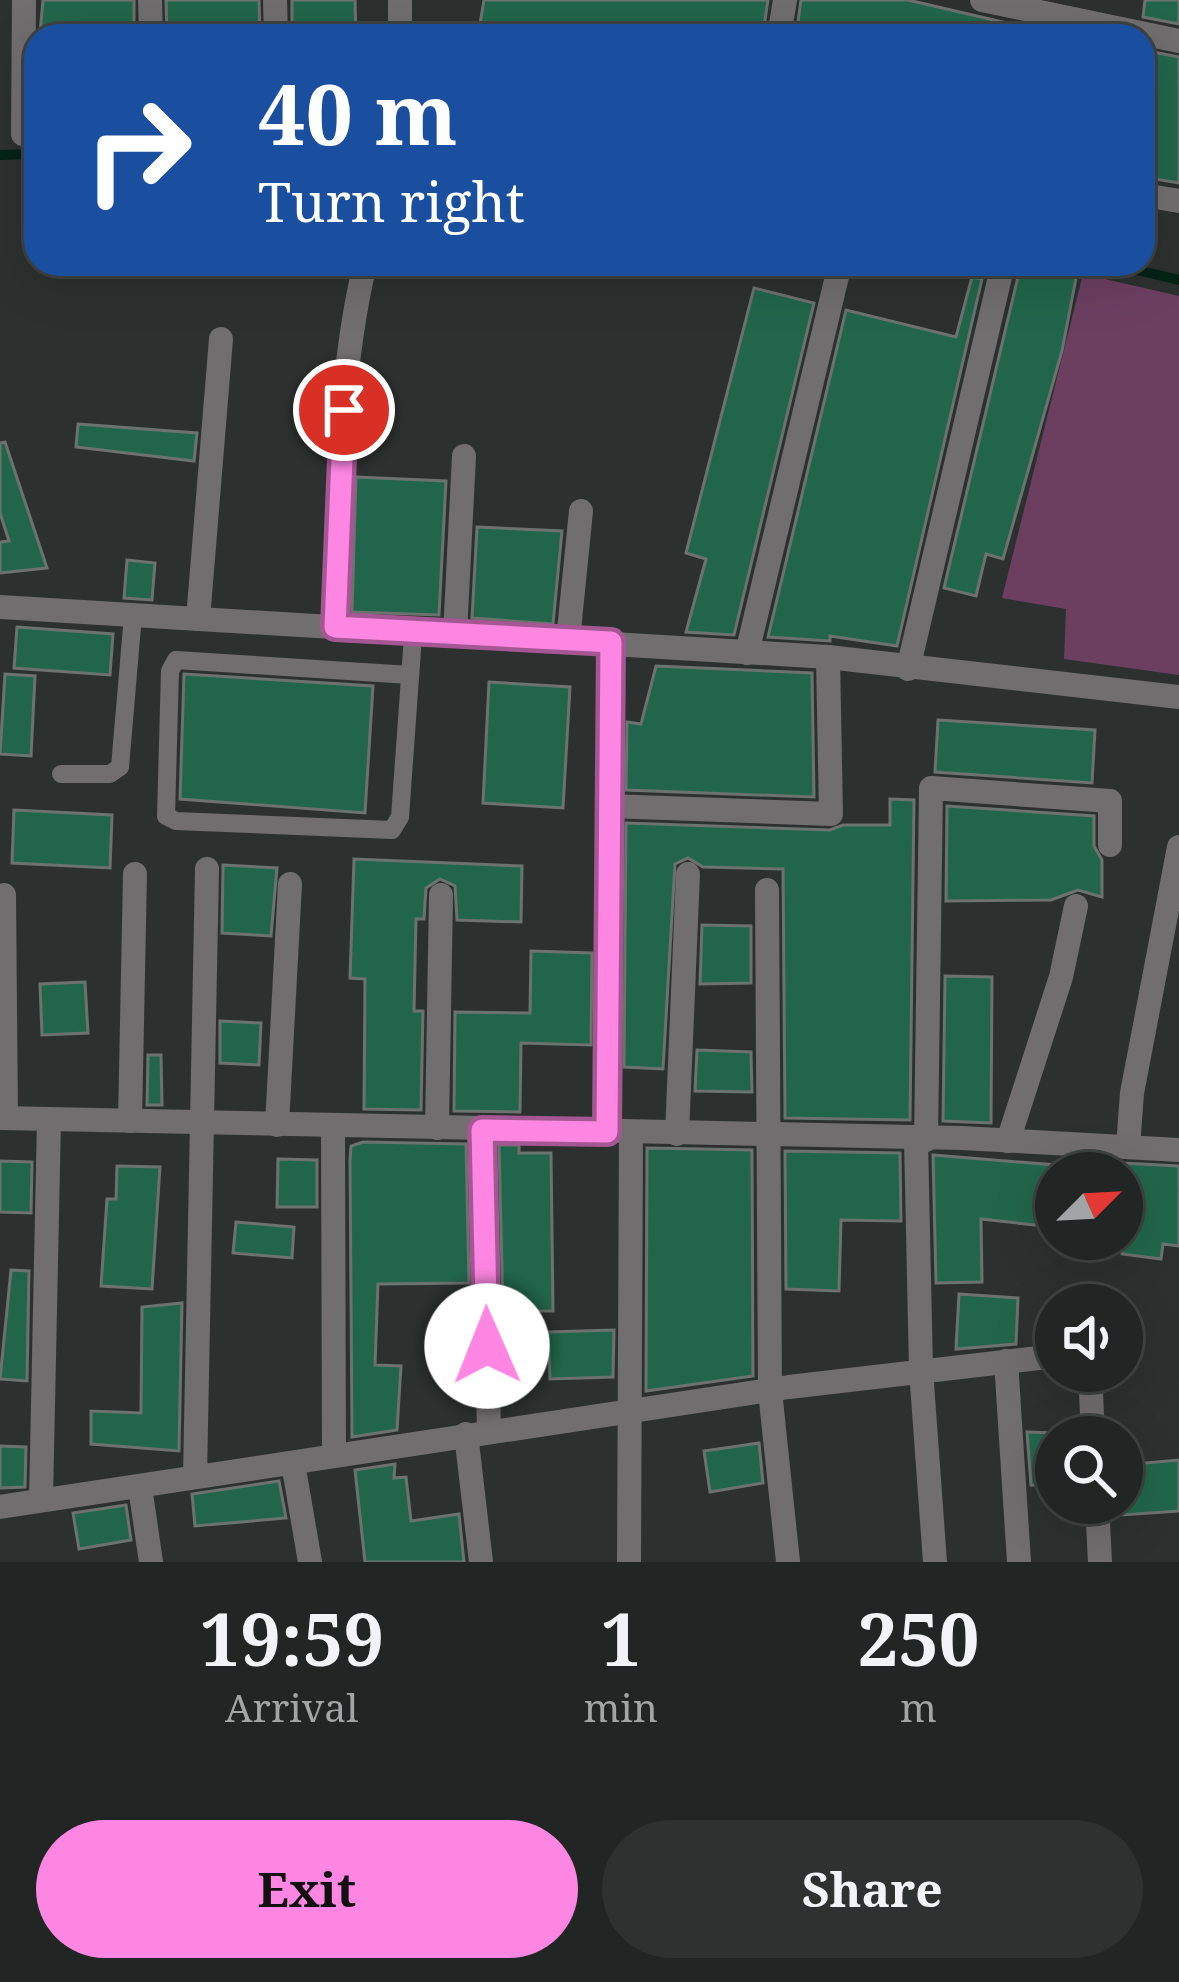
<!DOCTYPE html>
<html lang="en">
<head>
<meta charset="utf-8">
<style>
  body { margin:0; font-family:"Noto Serif",serif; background:#2d3130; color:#f1f3f6; height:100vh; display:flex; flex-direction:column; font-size:45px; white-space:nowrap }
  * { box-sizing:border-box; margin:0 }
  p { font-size:39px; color:#a2a5a6 }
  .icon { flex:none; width:66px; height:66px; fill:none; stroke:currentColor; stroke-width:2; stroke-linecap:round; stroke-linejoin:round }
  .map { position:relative; height:1562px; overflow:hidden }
  .side { display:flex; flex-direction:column; background:#212523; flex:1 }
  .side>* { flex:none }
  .hud { position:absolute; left:24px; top:24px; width:1131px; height:252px; border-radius:36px; box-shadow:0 12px 48px #0002,0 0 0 3px #3e4241; background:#1a4fa0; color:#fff; overflow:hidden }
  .needle { width:78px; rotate:66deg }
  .controls { position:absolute; left:1035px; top:1152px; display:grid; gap:24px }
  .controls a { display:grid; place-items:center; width:108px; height:108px; border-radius:50%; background:#212523; box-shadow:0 12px 48px #0002,0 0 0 3px #3e4241; font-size:60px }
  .pin { position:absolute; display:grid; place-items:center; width:102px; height:102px; color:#fff; margin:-51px; border:6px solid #fff; border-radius:50%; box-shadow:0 3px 12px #0007 }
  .me { position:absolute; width:132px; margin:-66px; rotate:359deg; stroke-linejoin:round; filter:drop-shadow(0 0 9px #0008) }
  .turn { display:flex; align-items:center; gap:42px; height:252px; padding:0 36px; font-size:54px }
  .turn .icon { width:156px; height:156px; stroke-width:2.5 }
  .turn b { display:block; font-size:84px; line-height:102px }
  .eta { display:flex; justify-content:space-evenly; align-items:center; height:204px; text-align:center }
  .eta b { font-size:72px; font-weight:700; line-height:84px }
  .cta { display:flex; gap:24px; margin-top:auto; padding:24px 36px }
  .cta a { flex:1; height:138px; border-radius:72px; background:#fd86e2; color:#111; font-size:48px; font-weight:700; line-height:138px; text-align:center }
  .cta a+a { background:#2d3130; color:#f1f3f6 }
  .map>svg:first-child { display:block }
  .green { fill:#6c3f61 }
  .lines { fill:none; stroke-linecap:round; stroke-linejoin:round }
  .stream { stroke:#052217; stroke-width:10 }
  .building { fill:#21664c; stroke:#6c726f; stroke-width:3 }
  .service { stroke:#716e70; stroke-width:18 }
  .minor { stroke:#716e70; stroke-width:24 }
  .tertiary { stroke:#716e70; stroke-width:24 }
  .route-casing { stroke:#a45793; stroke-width:30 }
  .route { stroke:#fd86e2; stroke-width:21 }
</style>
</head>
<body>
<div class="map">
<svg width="1179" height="1562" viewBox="0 0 1179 1562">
  <rect width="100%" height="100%" fill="#2c312f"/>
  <path class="green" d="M1083,274L1179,296V675L1064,659L1066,609L1002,598Z"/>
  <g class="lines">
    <g class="stream">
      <path d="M0,155L36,154"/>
      <path d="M1111,264L1179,280"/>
    </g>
  </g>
  <g class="building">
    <path d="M43,0H134V36L40,33Z"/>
    <path d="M166,0H259L260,36H167Z"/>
    <path d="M292,0H355L356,36H292Z"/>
    <path d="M484,0H768L763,33L738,28L736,36H478Z"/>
    <path d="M801,0H908L1011,24L1010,36H796Z"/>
    <path d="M1145,0H1179V24L1143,17Z"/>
    <path d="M1143,50L1179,57V183L1143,177Z"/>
    <path d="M1021,264L1077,273L1062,351L1003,559L986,554L976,596L944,588Z"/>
    <path d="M972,277L982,279L897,646L830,636V641L768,637L846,310L956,337Z"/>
    <path d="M754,288L814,303L734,635L686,632L706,559L686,553Z"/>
    <path d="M78,424L197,433L194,461L76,447Z"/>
    <path d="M5,442L47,568L0,573V542L9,541L0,513V443Z"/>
    <path d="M356,477L446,481L439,615L352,612Z"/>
    <path d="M477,527L562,531L553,624L472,618Z"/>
    <path d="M127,560L155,563L152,600L124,598Z"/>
    <path d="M17,627L113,634L110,675L14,668Z"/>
    <path d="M656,666L812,673L814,797L626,790L627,722L641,724Z"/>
    <path d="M5,674L35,676L31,756L0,754Z"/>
    <path d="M184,674L373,686L365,813L180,799Z"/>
    <path d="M489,682L570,687L563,808L483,803Z"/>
    <path d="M938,720L1095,730L1092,783L935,772Z"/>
    <path d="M890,799L914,800L910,1120L785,1118L783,869L703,867L688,858L675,864L663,1069L624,1067L626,823L830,830L843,825H890Z"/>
    <path d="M947,806L1094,816V846L1102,860V897L1078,890L1051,900L946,901Z"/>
    <path d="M14,810L112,815L110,868L12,863Z"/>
    <path d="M354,859L522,866L521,922L457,920L455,886L440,879L426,888L424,919H416L414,1011H423L421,1110L364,1109L365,979L350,978Z"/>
    <path d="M223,865L277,868L271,936L222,933Z"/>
    <path d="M702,925L751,926V983L700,984Z"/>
    <path d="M531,951L592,953L591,1045L521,1043L520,1112L454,1111L455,1012L530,1013Z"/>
    <path d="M945,976L992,977L991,1123L943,1121Z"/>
    <path d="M85,982L88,1033L42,1035L40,984Z"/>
    <path d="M220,1021L261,1023L259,1065L220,1063Z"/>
    <path d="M697,1050L751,1052L752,1092L695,1091Z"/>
    <path d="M148,1055H161L162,1105H147Z"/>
    <path d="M363,1142L466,1144L469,1283L378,1284L375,1365L401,1366L397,1430L352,1437L350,1160L351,1146Z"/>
    <path d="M499,1145H519V1153H551L553,1311H503Z"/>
    <path d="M647,1148L752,1150L753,1376L646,1391Z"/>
    <path d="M785,1151L900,1153L901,1221L841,1220L839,1291L786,1289Z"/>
    <path d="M933,1155L1056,1165L1053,1227L981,1219L982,1282L936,1283Z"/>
    <path d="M278,1159L317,1160V1207H277Z"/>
    <path d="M0,1161L32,1162L31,1213L0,1212Z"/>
    <path d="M1122,1163L1179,1166V1246L1163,1244L1161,1259L1122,1254Z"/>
    <path d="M117,1166L160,1167L152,1289L101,1286L107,1199H116Z"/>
    <path d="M236,1222L294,1227L292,1258L233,1253Z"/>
    <path d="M11,1270L29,1271L27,1381L0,1379Z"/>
    <path d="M959,1294L1018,1298L1016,1344L956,1349Z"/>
    <path d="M182,1303L179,1451L91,1444V1411L141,1413L142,1307Z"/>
    <path d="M614,1330L613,1377L550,1379L548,1332Z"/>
    <path d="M1027,1432L1056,1433V1486L1031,1485Z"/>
    <path d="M759,1443L763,1483L710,1492L704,1451Z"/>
    <path d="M0,1446L26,1447L25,1487L0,1488Z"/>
    <path d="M1179,1460V1511L1122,1515V1465Z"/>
    <path d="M395,1464L394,1478L406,1477L411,1521L459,1514L464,1562H365L355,1470Z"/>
    <path d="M279,1481L286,1518L195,1526L192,1494Z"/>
    <path d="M126,1505L131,1540L79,1549L73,1513Z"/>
  </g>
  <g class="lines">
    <g class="service">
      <path d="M410,675L176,660L170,671L166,816L176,821L392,830L400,817L412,650L413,631"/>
      <path d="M61,774H110L120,767L133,615"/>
    </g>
    <g class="minor">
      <path d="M24,0L23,134H36"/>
      <path d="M150,0L151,36"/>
      <path d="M275,0L276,36"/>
      <path d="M982,0L1179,41"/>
      <path d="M400,36V0"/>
      <path d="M779,36L785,0"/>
      <path d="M1143,195L1179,201"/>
      <path d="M198,619L221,339"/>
      <path d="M335,627C339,506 337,382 365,264"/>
      <path d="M455,634L464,456"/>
      <path d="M568,640L581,511"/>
      <path d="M747,653L840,264"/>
      <path d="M908,669L1003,264"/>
      <path d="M608,806L831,814L828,657"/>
      <path d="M767,890L770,1391L788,1562"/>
      <path d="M4,895L6,1118"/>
      <path d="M0,1118L962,1138L1179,1150"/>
      <path d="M130,1121L135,874"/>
      <path d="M277,1125L290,884"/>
      <path d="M333,1126L334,1456"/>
      <path d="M437,1128L441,895"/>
      <path d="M482,1130L489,1432"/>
      <path d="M607,1133L611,642"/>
      <path d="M677,1134L688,874"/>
      <path d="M916,1139L921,1370L935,1562"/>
      <path d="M926,1140L931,788L1110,801V845"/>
      <path d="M1008,1141L1061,977L1076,906"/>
      <path d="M1128,1147L1132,1093L1179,847"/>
      <path d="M1006,1361L1019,1562"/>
      <path d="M1090,1371L1093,1437"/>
      <path d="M466,1434L481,1562"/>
      <path d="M293,1463L310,1562"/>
      <path d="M195,1476L207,869"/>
      <path d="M140,1487L151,1562"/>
      <path d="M41,1500L49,1119"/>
      <path d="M1097,1503L1100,1562"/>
      <path d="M0,1507L789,1387L1056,1356"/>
      <path d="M629,1562L631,1133"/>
    </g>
    <path class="tertiary" d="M0,607L828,657L1179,697"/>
  </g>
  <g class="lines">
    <g class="route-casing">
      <path id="route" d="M344,410L335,627L611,642L607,1132L482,1130L487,1346"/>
    </g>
    <use href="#route" class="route"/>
  </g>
</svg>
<div class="controls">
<a><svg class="needle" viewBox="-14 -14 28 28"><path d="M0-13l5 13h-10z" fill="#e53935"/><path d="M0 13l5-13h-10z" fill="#a2a5a6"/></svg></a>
<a><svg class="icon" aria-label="sound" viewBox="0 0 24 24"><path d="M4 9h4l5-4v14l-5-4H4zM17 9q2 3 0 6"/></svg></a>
<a><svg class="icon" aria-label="search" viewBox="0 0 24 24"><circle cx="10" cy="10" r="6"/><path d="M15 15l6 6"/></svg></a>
</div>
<div class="pin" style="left:344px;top:410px;background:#d93025"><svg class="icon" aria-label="arrive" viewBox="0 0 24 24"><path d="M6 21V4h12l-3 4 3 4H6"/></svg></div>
<svg class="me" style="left:487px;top:1346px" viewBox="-20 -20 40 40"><circle r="19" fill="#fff"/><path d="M0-13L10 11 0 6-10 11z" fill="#fd86e2"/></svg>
<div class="hud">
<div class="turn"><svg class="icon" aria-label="right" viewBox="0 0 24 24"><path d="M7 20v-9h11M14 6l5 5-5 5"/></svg><div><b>40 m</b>Turn right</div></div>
</div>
</div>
<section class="side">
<div class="eta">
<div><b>19:59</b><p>Arrival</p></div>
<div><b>1</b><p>min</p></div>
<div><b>250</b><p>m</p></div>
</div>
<div class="cta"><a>Exit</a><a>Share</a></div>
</section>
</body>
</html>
